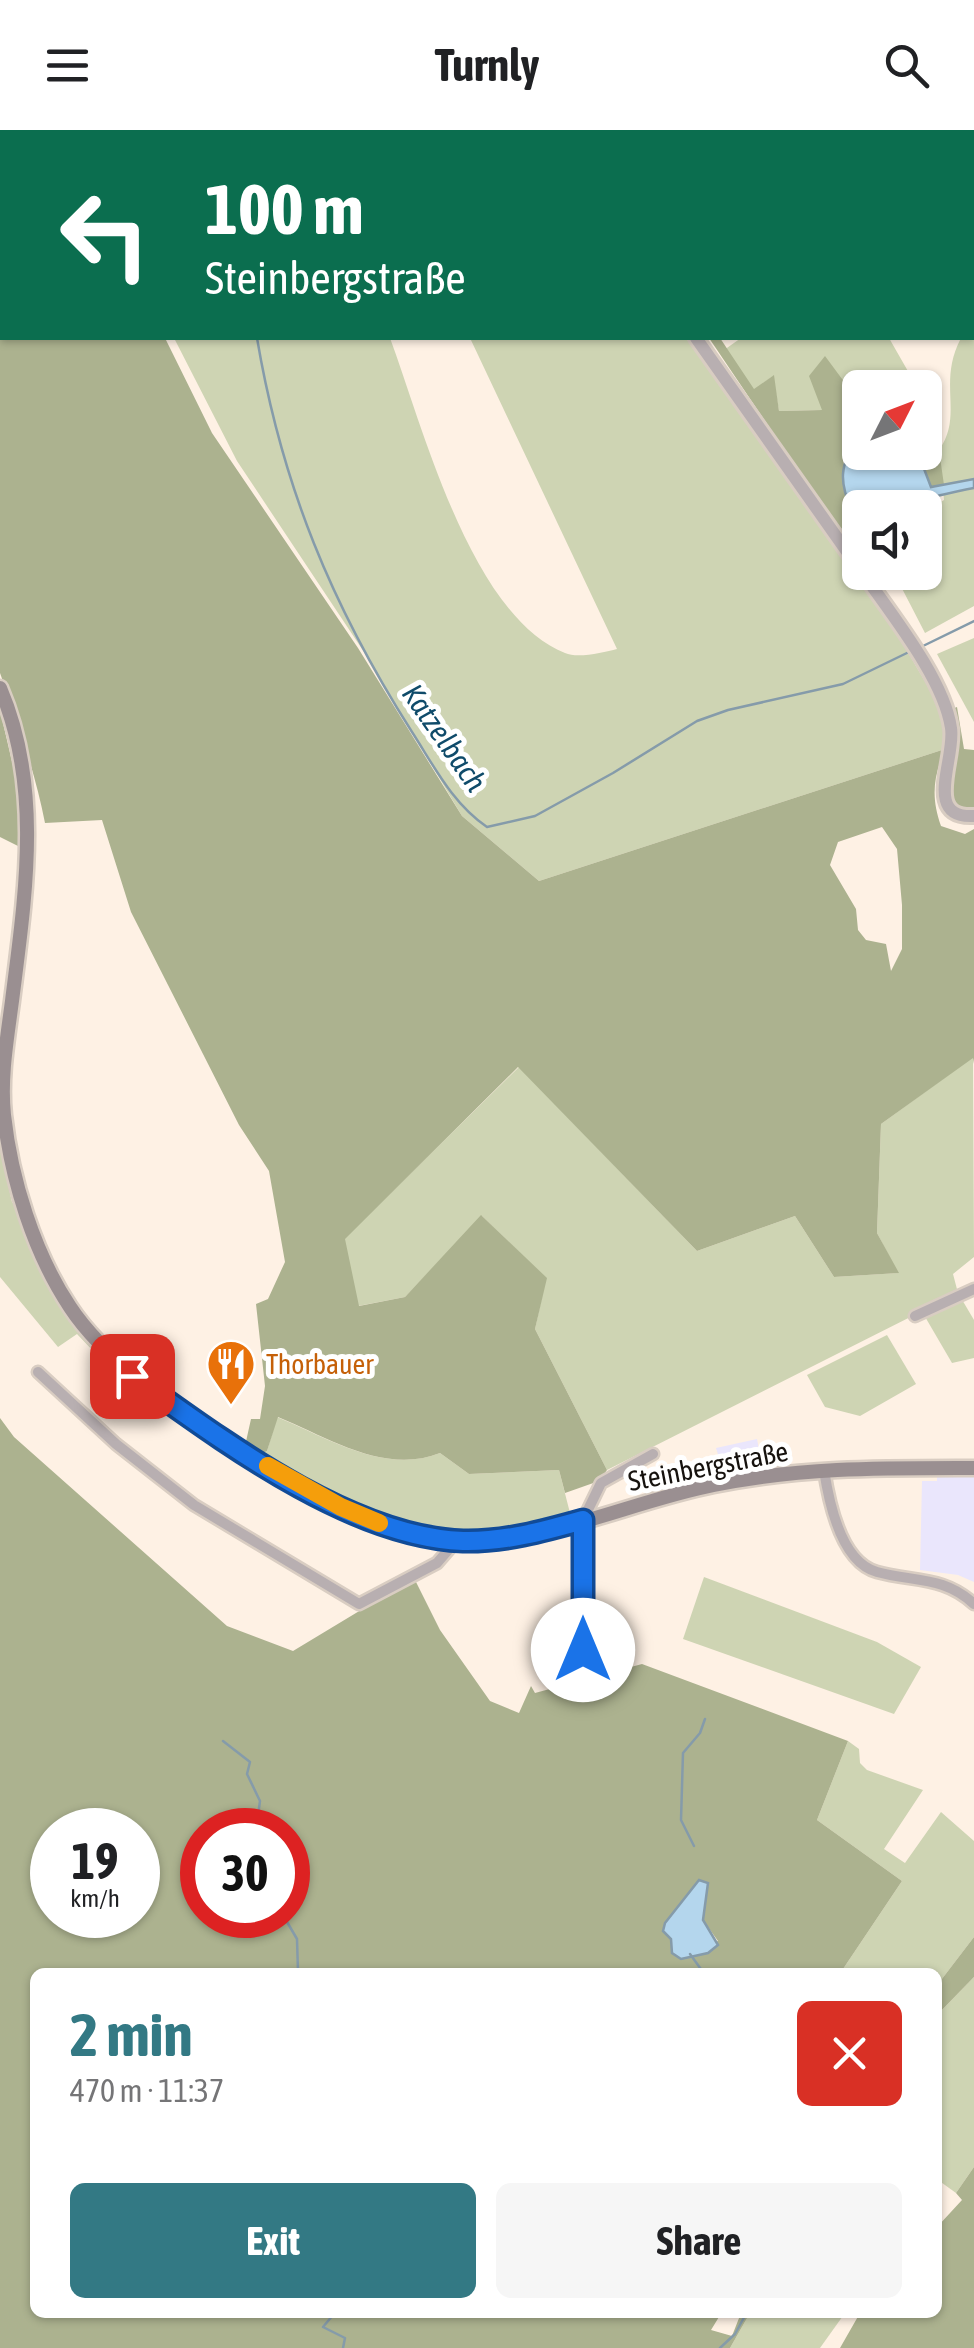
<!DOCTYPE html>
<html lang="en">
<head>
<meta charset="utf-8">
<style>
  body { margin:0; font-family:"Asap Condensed",sans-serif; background:#f6f6f6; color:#202124; height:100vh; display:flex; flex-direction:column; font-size:38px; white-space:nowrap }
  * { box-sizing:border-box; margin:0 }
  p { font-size:32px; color:#757577 }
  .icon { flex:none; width:55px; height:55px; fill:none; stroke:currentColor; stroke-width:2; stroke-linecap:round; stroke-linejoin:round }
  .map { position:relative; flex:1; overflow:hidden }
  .details { position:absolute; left:30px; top:1838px; width:912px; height:350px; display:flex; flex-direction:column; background:#fff; border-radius:15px; box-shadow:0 2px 8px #0004 }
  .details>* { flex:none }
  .guide { position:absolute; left:0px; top:0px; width:975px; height:210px; box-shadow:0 2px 8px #0004; background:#0b6e4f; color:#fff; overflow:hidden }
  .needle { width:65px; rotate:48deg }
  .tools { position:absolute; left:842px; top:240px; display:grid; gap:20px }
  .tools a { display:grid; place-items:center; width:100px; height:100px; border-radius:15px; background:#fff; box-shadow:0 2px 8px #0004; font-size:50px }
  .speed { position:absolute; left:30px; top:1678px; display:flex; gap:20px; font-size:50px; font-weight:700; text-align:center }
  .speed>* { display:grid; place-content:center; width:130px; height:130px; border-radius:50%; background:#fff; box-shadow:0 2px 8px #0004; line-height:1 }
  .speed small { font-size:25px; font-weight:400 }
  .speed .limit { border:15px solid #d22; background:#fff; color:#111 }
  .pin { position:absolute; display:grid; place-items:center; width:85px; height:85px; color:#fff; margin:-42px; border-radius:20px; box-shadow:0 5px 15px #0006 }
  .me { position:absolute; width:110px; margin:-55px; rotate:0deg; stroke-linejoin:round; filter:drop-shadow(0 0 8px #0008) }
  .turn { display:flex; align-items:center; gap:35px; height:210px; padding:0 40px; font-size:45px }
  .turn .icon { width:130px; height:130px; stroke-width:2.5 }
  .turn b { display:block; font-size:70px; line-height:85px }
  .round { display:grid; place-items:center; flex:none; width:105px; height:105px; border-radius:15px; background:#f6f6f6 }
  .headline { display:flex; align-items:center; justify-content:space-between; height:170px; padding:0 40px }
  h1 { font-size:60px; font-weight:700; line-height:75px; color:#337984 }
  .action { display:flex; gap:20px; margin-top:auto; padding:20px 40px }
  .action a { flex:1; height:115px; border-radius:15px; background:#337984; color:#fff; font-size:40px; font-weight:700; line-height:115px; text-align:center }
  .action a+a { background:#f6f6f6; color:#202124 }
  header { display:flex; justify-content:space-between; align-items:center; height:130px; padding:0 40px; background:#fff; font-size:45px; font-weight:700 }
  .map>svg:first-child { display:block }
  .commercial { fill:#eae6fc }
  .green { fill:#ced4b3 }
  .forest { fill:#acb28f; fill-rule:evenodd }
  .water { fill:#b4d6ed; stroke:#859baa; stroke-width:2.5 }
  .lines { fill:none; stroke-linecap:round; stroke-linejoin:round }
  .stream { stroke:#859baa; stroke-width:2.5 }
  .minor-casing { stroke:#d9cdc2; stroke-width:15 }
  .tertiary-casing { stroke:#d9cdc2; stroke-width:18 }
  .secondary-casing { stroke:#d9cdc2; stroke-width:19 }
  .minor { stroke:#b8afb1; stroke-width:10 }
  .tertiary { stroke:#b8afb1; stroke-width:12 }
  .secondary { stroke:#9a8f91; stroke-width:14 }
  .route-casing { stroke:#114b97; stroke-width:25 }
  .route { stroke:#1a73e8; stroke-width:18 }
  .slow { stroke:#f59e0b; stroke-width:18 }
  .labels { text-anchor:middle; stroke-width:10; stroke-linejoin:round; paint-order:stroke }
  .food-label { font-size:28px; fill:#c56008; stroke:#fff; text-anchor:start }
  .street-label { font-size:28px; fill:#16120e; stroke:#fff }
  .water-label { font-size:30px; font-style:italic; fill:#0f4b6a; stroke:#fff }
</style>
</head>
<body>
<header><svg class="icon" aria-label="menu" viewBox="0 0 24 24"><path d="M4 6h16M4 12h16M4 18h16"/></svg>Turnly<svg class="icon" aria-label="search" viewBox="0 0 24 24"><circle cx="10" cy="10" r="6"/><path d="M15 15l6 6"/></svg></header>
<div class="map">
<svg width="974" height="2218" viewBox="0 0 974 2218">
  <rect width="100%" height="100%" fill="#fef1e4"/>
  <g class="commercial">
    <path d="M757,1309L763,1342L725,1347L716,1318Z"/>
    <path d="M937,1345L974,1347V1452L958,1445L920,1440L922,1351H937Z"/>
  </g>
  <g class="green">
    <path d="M974,137V476L925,503L894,443L925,442V381L944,370L939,320C964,285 937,253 961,208H972Z"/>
    <path d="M174,208H390C423,297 471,486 565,523C578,529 604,522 617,519L470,208H686L861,448L899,507L943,582L945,619L539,751L462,686L364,522L237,331Z"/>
    <path d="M741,208H889L917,257H867L856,251L823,280L779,281L773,246L754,260L724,220Z"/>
    <path d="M974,508V592L937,524Z"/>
    <path d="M973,927L974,1127L953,1144L958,1163L607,1340L535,1199L546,1148L482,1086L405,1167L358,1176L344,1109L519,937L697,1121L795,1086L834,1147L898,1143L877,1103L881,994Z"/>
    <path d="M0,1018L12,1072L24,1086L53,1159L98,1221L96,1224L77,1204L58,1217L0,1147Z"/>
    <path d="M961,1168L974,1190V1228L952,1233L924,1185Z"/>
    <path d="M887,1205L916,1254L860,1286L825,1277L807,1245Z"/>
    <path d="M277,1287C328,1308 385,1345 440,1323L469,1344L559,1340L570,1383C540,1390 514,1405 481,1406C403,1410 325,1363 259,1325L267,1321Z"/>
    <path d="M704,1447L877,1512L921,1537L894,1584L683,1509Z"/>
    <path d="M848,1611L859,1619L860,1633L867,1640L923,1660L884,1719L905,1733L941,1682L974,1711V1807L938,1854V1842H841L902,1751L817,1690Z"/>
    <path d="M974,1847V2037L956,2063L938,2050V1884Z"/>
    <path d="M750,2183H845L820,2218H730Z"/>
  </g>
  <g class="forest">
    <path d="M0,0H154L2,2V208H165L212,303L358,518L462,686L539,751L945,619C933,648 931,667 941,696L965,704L974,699V934L973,928L881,994L877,1103L899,1143L834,1147L795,1086L697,1121L518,937L345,1109L359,1176L405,1167L481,1085L547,1148L535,1199L607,1340L599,1351L565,1363L559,1340L469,1344L440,1323C385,1345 329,1308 278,1287L267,1321L259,1325L245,1316L251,1289H260L265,1256L256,1174L268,1169L285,1132L269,1041L239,995L131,782L102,690L45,693C35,642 18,593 0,543ZM882,697L897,719L902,775V819L891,841L886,814L866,810L858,800L856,779L830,735L838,712Z"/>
    <path d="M709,208H720L754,259L774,245L779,281L822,280L809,246L825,226L845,253L856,250L867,257L860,258V301L843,330L856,388H860V392L842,399L836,396Z"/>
    <path d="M925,275L934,287L925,300L939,320L944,355L931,357L918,323L925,322Z"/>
    <path d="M957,577L964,619L974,620V680L957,681L949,665L952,579Z"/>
    <path d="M0,580L20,666L22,718L0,707Z"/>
    <path d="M0,1288L14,1307L227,1496L293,1521L414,1448L440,1500L490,1571L519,1583L531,1556L535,1563L642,1534L848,1611L817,1690L902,1751L841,1842H35V2182H722L711,2200L732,2206L741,2183H750L730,2218H0ZM52,1700H138V1785H52ZM202,1700H288V1785H202ZM699,1750L703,1790L718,1811L672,1823L675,1781Z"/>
    <path d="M974,1807V1847L938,1884V1854Z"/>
    <path d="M974,2037V2218H840L860,2183L938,2182V2096L962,2070L956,2063Z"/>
  </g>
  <g class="water">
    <path d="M860,301V322L918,323L931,357L974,349V358C936,365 898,378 860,378V388L856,389C837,352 839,336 860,301Z"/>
    <path d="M699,1750L708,1753L703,1790L718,1815L708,1823L681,1829L672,1823L671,1809L663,1801L665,1793Z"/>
  </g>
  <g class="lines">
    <g class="stream">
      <path d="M184,0L187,2"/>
      <path d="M241,2L242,0"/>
      <path d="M257,208C282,356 332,476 412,602C434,636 452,673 487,697L535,686L613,643L697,591L728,580L843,554L911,521"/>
      <path d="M923,516L974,491"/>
      <path d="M223,1611L250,1632L247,1644L260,1671L256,1700"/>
      <path d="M694,1716L681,1690L683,1623L700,1603L705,1589"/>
      <path d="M283,1785L297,1809L298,1842"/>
      <path d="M690,1824L703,1842"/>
      <path d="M331,2182L333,2185L323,2197L345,2208L343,2218"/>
      <path d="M720,2218L735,2204L747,2182"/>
    </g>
    <g class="minor-casing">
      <g id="minor">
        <path d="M915,1186L974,1159"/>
        <path d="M38,1242L116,1314L194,1375L359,1474L437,1433L456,1411"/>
        <path d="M824,1340C829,1373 841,1432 877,1442C914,1452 944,1446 974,1474"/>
        <path d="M583,1520V1390L601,1353L653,1324"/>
      </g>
    </g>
    <g class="tertiary-casing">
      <g id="tertiary">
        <path d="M570,0L571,2"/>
        <path d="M696,208L860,440"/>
        <path d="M862,442C891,484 944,549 951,598C956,628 922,689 974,686"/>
      </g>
    </g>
    <g class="secondary-casing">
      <path id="secondary" d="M0,558C43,658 25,767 12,871C7,909 0,948 4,985C11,1049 34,1123 70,1177C130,1269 358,1411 468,1411C552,1411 633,1371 714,1355C800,1337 887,1338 974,1338"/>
    </g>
    <use href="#minor" class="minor"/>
    <use href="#tertiary" class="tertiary"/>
    <use href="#secondary" class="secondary"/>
  </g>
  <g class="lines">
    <g class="route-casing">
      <path id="route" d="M132,1246C222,1310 350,1407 463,1411C504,1412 544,1401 583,1390V1520"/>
    </g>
    <use href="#route" class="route"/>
    <path class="slow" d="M268,1336L341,1377L379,1393"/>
  </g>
  <defs>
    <g id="restaurant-pin" transform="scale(2.5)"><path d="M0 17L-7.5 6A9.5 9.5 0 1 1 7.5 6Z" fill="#e8710a" stroke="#fff"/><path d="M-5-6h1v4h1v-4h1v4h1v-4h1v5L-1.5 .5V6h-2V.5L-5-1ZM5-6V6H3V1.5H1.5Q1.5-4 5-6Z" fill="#fff"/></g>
  </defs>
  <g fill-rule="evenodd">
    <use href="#restaurant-pin" x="231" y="1234"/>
  </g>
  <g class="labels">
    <g class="food-label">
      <text x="266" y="1244">Thorbauer</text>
    </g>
    <g class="street-label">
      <text transform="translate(708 1336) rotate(-11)" y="10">Steinbergstraße</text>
    </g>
    <g class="water-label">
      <text transform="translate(444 608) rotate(55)" y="10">Katzelbach</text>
    </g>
  </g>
</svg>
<div class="tools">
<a><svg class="needle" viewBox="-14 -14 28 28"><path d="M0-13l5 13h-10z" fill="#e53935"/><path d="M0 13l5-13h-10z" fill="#757577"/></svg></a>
<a><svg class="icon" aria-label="sound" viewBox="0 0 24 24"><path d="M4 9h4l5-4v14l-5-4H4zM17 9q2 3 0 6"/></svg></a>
</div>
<div class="speed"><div>19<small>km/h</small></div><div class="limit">30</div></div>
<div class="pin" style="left:132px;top:1246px;background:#d93025"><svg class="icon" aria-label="arrive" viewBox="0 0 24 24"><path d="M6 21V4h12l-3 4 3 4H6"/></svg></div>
<svg class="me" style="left:583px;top:1520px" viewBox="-20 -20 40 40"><circle r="19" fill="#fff"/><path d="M0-13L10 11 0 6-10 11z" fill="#1a73e8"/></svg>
<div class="guide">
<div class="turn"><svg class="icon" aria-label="left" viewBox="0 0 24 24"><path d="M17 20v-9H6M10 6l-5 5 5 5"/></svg><div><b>100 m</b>Steinbergstraße</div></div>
</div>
<section class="details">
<div class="headline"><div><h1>2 min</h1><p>470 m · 11:37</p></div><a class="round" style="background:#d93025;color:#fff"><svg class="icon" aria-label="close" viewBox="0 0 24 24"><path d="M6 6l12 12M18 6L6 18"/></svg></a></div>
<div class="action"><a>Exit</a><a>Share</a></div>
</section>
</div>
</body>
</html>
